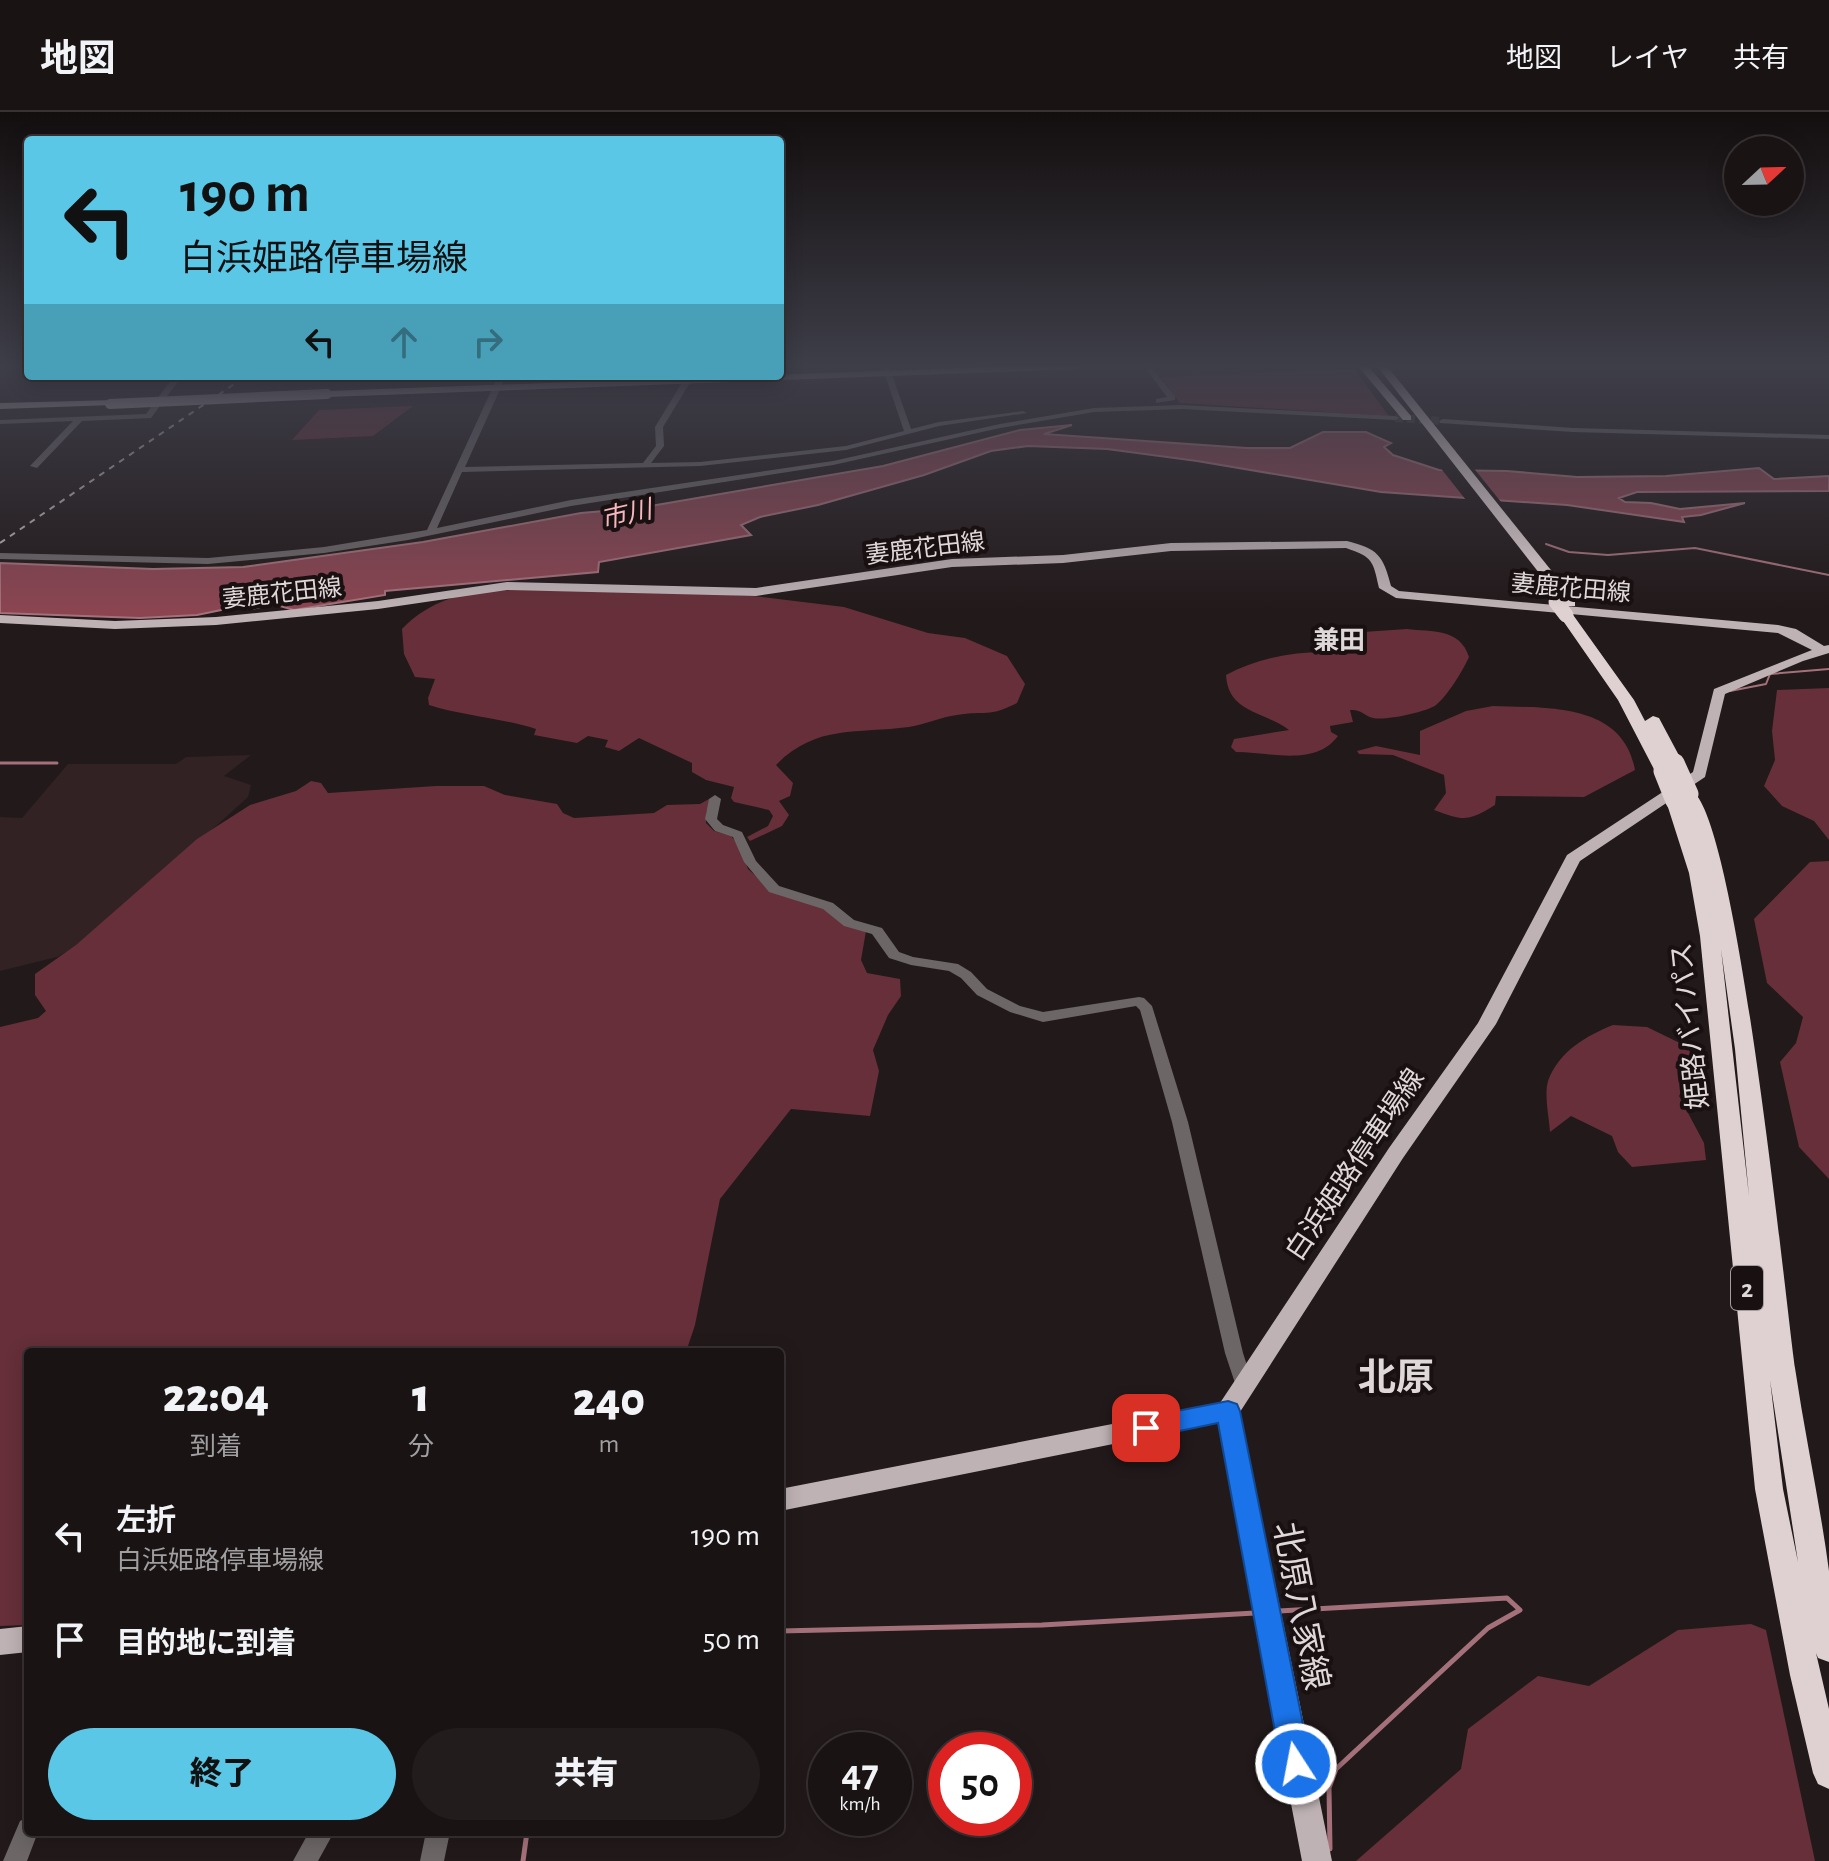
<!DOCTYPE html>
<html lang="ja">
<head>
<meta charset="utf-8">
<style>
  body { margin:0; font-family:"Alegreya Sans","Noto Sans JP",sans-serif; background:#231c1d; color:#f1f3f6; height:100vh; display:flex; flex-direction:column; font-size:30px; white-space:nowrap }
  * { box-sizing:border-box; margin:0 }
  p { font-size:26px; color:#9f9ea0 }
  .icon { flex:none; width:44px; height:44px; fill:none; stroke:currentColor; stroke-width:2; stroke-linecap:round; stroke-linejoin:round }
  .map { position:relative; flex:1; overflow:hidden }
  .side { position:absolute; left:24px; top:1236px; width:760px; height:488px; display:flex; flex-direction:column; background:#1a1314; border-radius:8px; box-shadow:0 4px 20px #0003,0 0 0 2px #383234 }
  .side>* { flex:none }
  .hud { position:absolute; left:24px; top:24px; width:760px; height:244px; border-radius:8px; box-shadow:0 4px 20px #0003,0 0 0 2px #383234; background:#5bc7e7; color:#111; overflow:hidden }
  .needle { width:52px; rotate:68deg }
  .controls { position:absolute; left:1724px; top:24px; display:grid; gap:16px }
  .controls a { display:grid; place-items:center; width:80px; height:80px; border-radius:50%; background:#1a1314; box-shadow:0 4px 20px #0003,0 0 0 2px #383234; font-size:40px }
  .speed { position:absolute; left:808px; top:1620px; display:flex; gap:16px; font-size:40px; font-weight:700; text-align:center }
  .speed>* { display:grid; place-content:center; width:104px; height:104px; border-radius:50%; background:#1a1314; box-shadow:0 4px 20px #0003,0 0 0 2px #383234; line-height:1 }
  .speed small { font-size:20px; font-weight:400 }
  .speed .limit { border:12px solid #d22; background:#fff; color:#111 }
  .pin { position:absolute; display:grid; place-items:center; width:68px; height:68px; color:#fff; margin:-34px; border-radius:16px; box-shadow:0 4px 12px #0006 }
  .me { position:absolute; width:88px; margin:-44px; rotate:349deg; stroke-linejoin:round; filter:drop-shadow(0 0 6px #0008) }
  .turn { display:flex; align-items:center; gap:28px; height:168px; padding:0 24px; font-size:36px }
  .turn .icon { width:104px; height:104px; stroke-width:2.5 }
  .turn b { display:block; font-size:56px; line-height:68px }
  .lanes { display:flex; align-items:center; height:76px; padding:0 24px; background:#0003; justify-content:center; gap:40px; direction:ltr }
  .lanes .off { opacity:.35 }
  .eta { display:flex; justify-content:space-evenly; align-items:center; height:136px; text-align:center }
  .eta b { font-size:48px; font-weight:800; line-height:56px }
  .cta { display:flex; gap:16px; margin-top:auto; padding:16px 24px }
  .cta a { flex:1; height:92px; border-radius:48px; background:#5bc7e7; color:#111; font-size:32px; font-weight:800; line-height:92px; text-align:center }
  .cta a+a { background:#231c1d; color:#f1f3f6 }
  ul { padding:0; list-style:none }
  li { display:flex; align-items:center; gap:24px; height:104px; padding:0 24px }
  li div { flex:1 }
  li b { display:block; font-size:30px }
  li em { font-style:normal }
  header { display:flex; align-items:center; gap:48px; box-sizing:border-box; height:112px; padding:0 40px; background:#1a1314; border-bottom:2px solid #383234 }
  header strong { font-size:38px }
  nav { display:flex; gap:44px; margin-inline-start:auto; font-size:28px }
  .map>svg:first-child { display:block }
  .built { fill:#322224 }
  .green { fill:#662f39 }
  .water { fill:#8a4551; stroke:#a4717a; stroke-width:2 }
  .pier { fill:#22191a }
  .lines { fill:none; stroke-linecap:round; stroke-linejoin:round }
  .stream-far2 { stroke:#a4717a; stroke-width:2 }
  .stream-far1 { stroke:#a4717a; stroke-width:3 }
  .stream { stroke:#a4717a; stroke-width:5 }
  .minor-tunnel { stroke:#3e3637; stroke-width:8; stroke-dasharray:8 4; stroke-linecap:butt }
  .minor { fill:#6c6667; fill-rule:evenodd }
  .major { fill:#beb2b4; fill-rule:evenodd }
  .highway { fill:#dfd1d2; fill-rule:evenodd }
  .rail { stroke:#bbb4b5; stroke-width:2; stroke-dasharray:6 6; stroke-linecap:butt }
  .major-bridge { stroke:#beb2b4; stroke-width:10 }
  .highway-bridge-far1 { stroke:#dfd1d2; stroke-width:15 }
  .highway-bridge { stroke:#dfd1d2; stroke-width:19 }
  .route { fill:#1a73e8; stroke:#114b97; stroke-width:2 }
  .labels { text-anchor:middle; stroke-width:8; stroke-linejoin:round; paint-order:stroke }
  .far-street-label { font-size:24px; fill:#dfd8d9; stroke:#191011 }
  .far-water-label { font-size:26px; font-style:italic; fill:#f6b6be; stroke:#191011 }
  .far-quarter-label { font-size:26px; font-weight:bold; fill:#dfd8d9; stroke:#191011 }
  .shield { fill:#191011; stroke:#a49c9d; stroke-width:2 }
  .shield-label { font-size:26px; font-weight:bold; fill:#dfd8d9 }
  .street-label { font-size:28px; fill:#dfd8d9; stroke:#191011 }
  .near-street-label { font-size:34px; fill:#dfd8d9; stroke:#191011 }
  .near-quarter-label { font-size:38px; font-weight:bold; fill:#dfd8d9; stroke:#191011 }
</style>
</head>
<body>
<header>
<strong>地図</strong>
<nav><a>地図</a><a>レイヤ</a><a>共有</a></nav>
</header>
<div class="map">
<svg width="1829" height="1749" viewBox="0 0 1829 1749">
  <rect width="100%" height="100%" fill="#22191a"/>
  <path class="built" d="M251,643L224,664L251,673L248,685L92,826L57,845L0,859V705L22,706L68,652H176L186,645Z"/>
  <g class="green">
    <path d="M1354,257L1389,304L1180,291L1161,265Z"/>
    <path d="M413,294L373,324L292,328L319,298Z"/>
    <path d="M488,478L649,479L753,484L844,495L928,521L965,526L1007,544L1025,572L1017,591C988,606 986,598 957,603C941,605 926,612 909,615C857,622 816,612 776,653L793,671L790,684L779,689L789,703L782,714L750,729L747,725L768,714L773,704L769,698L734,690L731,686L734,675L706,668L692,660V651L639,626L619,639L605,635L608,628L588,624L577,631L534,623L536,617C501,606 464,604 429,593L428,586L435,567L415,565L404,542L402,517C426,492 454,483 488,478Z"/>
    <path d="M1407,517C1432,520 1460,516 1469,545C1462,560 1448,583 1436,593C1427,600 1384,609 1373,606C1363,603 1361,597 1350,598L1353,610L1330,614L1331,620L1338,624C1315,655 1270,640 1236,640L1231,635L1234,627L1289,618C1264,599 1228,601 1226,563C1257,546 1295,539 1330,540C1342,540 1350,543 1362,540V536L1342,531L1363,520Z"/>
    <path d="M1829,576V728L1814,709L1782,694L1764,674L1775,648L1772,619L1777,578Z"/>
    <path d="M1493,594C1548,596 1623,591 1635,658L1584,685L1496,684L1495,693C1467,710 1464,709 1434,698L1446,681L1444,663L1393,643L1359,642L1357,639L1376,634L1420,643V619L1466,599Z"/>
    <path d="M311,669L321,671L328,681L436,674H484L505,683L557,692L563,701L574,706L654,701L667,693L700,692L709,687L711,690L706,701V711L714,719L731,724L739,733L748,757L758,766L826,795L866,819L861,848L867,861L900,867L901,884L888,903L873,938L879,959L870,1004L791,997L720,1087L695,1213L686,1240H28V1513L0,1514V915L38,906L46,899L35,883V862L76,833L197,727L250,693L296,679Z"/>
    <path d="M1829,749V1067L1799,1035L1780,950L1796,931L1803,905L1767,871L1754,807L1810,750Z"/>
    <path d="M1613,913L1647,915L1688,935L1695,955L1679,984L1704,1031L1706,1048L1632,1055L1618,1040L1612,1024L1571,1004L1550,1020C1549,1005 1544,982 1548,969C1559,939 1586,924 1613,913Z"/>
    <path d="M1751,1512L1766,1518L1815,1749H1356L1461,1657L1468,1617L1538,1564L1589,1574L1678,1518Z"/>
  </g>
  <path class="water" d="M1072,313L1044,322L1247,336H1290L1323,320H1366L1391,331L1384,335L1393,343L1439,358L1507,359L1577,365L1666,364L1759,356L1774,367L1829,364V379L1637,380L1619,386L1625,390L1651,391L1680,397L1745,391L1701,403L1682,405L1684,410L1567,393L1381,380L1197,349L1107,337L1028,334L991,339L924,363L818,393L760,405L741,413L751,423L599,450L598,460L385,479V483L294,498L273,492L252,497L231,496L197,503L140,506L0,501V451L153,457L243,455L423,430L581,401L639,396L883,354L1020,318Z"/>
  <path class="pier" d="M1439,354H1472L1501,390L1466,388Z"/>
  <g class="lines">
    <g class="stream-far2">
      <path d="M1546,432L1569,440L1608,443L1695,436L1829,463"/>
      <path d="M1730,579L1766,572L1770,562L1829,557"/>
    </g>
    <path class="stream-far1" d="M0,651H57"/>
    <g class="stream">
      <path d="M1279,1499L1507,1486L1520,1498L1488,1516L1336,1657L1329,1676L1330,1737"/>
      <path d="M780,1519L1042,1513L1255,1501"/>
      <path d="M523,1749L527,1720"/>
    </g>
    <path class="minor-tunnel" d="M1395,306L1443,309"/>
    <g class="minor">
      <path d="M882,254H889L911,317L939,310L1023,299L1027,301L939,314L846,338L700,354L462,360L437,416L571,388L833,349L1000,312L1094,296L1182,293L1395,304L1399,306L1395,308L1182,297L1094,300L1000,316L833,353L571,394L408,428L324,441L208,452L0,447V441L208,446L324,435L427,418L498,264H506L465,355L643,351L656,334L655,315L686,264H694L663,315L664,334L651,351L700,350L846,334L904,319Z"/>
      <path d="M1144,254H1150L1175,284V288L1156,291V287L1167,285Z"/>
      <path d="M174,264H182L151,306L82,309L37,356L30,354L73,309L0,312V308L146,302Z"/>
      <path d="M1443,307L1573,316L1829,323V327L1573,320L1440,311L1439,309Z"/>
      <path d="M715,683L721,687L717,707L723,713L742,720L756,749L779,774L833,791L854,808L882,816L899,840L913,845L958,852L971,860L987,877L1020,894L1043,900L1139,885L1144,886L1152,894L1188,1010L1243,1241L1254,1275L1252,1280L1245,1282L1238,1280L1225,1241L1172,1010L1140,898L1136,894L1043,910L1010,900L977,883L961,866L949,859L911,853L889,846L872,822L844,814L823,797L769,780L744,750L733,725L715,719L705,707L709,687Z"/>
      <path d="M28,1705V1720H38L27,1749H3L20,1709Z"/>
      <path d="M309,1720H334L318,1749H293Z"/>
      <path d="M426,1720H450L444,1749H420Z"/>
    </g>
    <g class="major">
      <path d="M1014,254H1082L1077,257L327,285L322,282L327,279Z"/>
      <path d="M115,288V292L112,293L0,297V291Z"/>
      <path d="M1347,429C1378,437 1383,443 1391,474L1399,479L1778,513L1796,517L1824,534L1829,533V541L1803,549L1725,582L1705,665L1580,749L1496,912L1403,1046L1240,1300L1332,1749H1302L1218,1311L780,1399V1377L1220,1291L1389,1036L1478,911L1567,743L1693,660L1714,577L1812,538L1778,521L1396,486L1379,476C1373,449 1373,445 1346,436L1171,439L1063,451L952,455L756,484L507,478L378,497L216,513L115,517L0,511V503L115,509L216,505L378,489L507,470L756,476L952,447L1063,443L1171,431Z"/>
      <path d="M28,1514V1540L0,1543V1517Z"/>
    </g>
    <g class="highway">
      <path d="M1358,254H1368L1411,304V308H1403Z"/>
      <path d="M1377,254H1387L1575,488V494H1565Z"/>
      <path d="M1566,499L1571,500L1634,588L1656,630L1645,609L1653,604L1659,606L1683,651L1681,654L1668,653L1671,659L1669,663H1657L1618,588L1559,503Z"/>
      <path d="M1689,677C1736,689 1785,1187 1795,1256C1805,1324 1820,1391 1829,1459C1829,1489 1829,1521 1829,1550L1818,1546L1816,1541L1829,1597V1677L1818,1672L1813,1661L1790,1563L1755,1377L1700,824L1689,761L1666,689L1675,684L1682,687L1681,682ZM1721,837L1735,937L1749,1084ZM1770,1268L1798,1450L1783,1377Z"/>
    </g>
    <path class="rail" d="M0,431L246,264"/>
    <path class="major-bridge" d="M110,292L327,282"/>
    <path class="highway-bridge-far1" d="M1556,490L1566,503"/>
    <g class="highway-bridge">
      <path d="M1675,651L1689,682"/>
      <path d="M1663,659L1675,689"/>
    </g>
  </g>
  <linearGradient id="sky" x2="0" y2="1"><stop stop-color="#130e0e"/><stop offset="0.51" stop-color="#3e3e49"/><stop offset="1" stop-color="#3e3e49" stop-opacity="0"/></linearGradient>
  <rect width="1829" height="498" fill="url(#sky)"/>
  <path class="route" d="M1228,1289L1237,1292L1240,1299L1311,1652L1306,1662L1296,1666L1286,1662L1281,1652L1218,1311L1146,1326L1138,1323L1134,1316L1138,1308L1146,1305Z"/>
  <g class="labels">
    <g class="far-street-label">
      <text transform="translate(925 436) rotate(-7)" y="8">妻鹿花田線</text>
      <text transform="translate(1571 476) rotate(5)" y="8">妻鹿花田線</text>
      <text transform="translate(282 481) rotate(-6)" y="8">妻鹿花田線</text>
    </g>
    <g class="far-water-label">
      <text transform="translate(626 402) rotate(-13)" y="9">市川</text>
    </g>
    <g class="far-quarter-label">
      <text x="1339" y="537">兼田</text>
    </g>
    <rect class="shield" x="1731" y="1154" width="32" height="44" rx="6"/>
    <g class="shield-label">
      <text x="1747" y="1185">2</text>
    </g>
    <g class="street-label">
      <text transform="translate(1689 914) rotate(-96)" y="10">姫路バイパス</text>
      <text transform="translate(1354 1052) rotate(-56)" y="10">白浜姫路停車場線</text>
    </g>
    <g class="near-street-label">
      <text transform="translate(1302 1494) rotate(79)" y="12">北原八家線</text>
    </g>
    <g class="near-quarter-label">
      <text x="1396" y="1278">北原</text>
    </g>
  </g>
</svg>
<div class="controls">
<a><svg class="needle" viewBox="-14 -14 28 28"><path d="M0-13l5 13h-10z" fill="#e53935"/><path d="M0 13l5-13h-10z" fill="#9f9ea0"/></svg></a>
</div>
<div class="speed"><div>47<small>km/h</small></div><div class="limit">50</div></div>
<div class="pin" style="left:1146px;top:1316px;background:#d93025"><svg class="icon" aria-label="arrive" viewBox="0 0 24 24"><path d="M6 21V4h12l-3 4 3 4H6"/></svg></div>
<svg class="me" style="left:1296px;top:1652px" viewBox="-20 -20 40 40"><circle r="17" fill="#1a73e8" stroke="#fff" stroke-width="3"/><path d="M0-11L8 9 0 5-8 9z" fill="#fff"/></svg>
<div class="hud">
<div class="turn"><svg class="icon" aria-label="left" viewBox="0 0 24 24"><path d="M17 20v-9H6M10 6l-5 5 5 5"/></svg><div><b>190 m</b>白浜姫路停車場線</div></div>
<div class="lanes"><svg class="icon" aria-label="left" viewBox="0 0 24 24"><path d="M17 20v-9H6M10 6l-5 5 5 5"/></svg><svg class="icon off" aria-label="ahead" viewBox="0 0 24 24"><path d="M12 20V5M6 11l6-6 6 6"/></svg><svg class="icon off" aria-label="right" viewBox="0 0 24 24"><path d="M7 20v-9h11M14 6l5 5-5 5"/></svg></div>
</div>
<section class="side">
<div class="eta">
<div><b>22:04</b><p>到着</p></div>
<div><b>1</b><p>分</p></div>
<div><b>240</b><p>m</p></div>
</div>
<ul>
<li><svg class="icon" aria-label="left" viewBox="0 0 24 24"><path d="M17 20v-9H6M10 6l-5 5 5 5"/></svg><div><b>左折</b><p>白浜姫路停車場線</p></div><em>190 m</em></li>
<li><svg class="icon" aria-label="arrive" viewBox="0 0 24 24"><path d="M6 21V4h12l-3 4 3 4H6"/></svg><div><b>目的地に到着</b></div><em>50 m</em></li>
</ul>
<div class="cta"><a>終了</a><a>共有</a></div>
</section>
</div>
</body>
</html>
